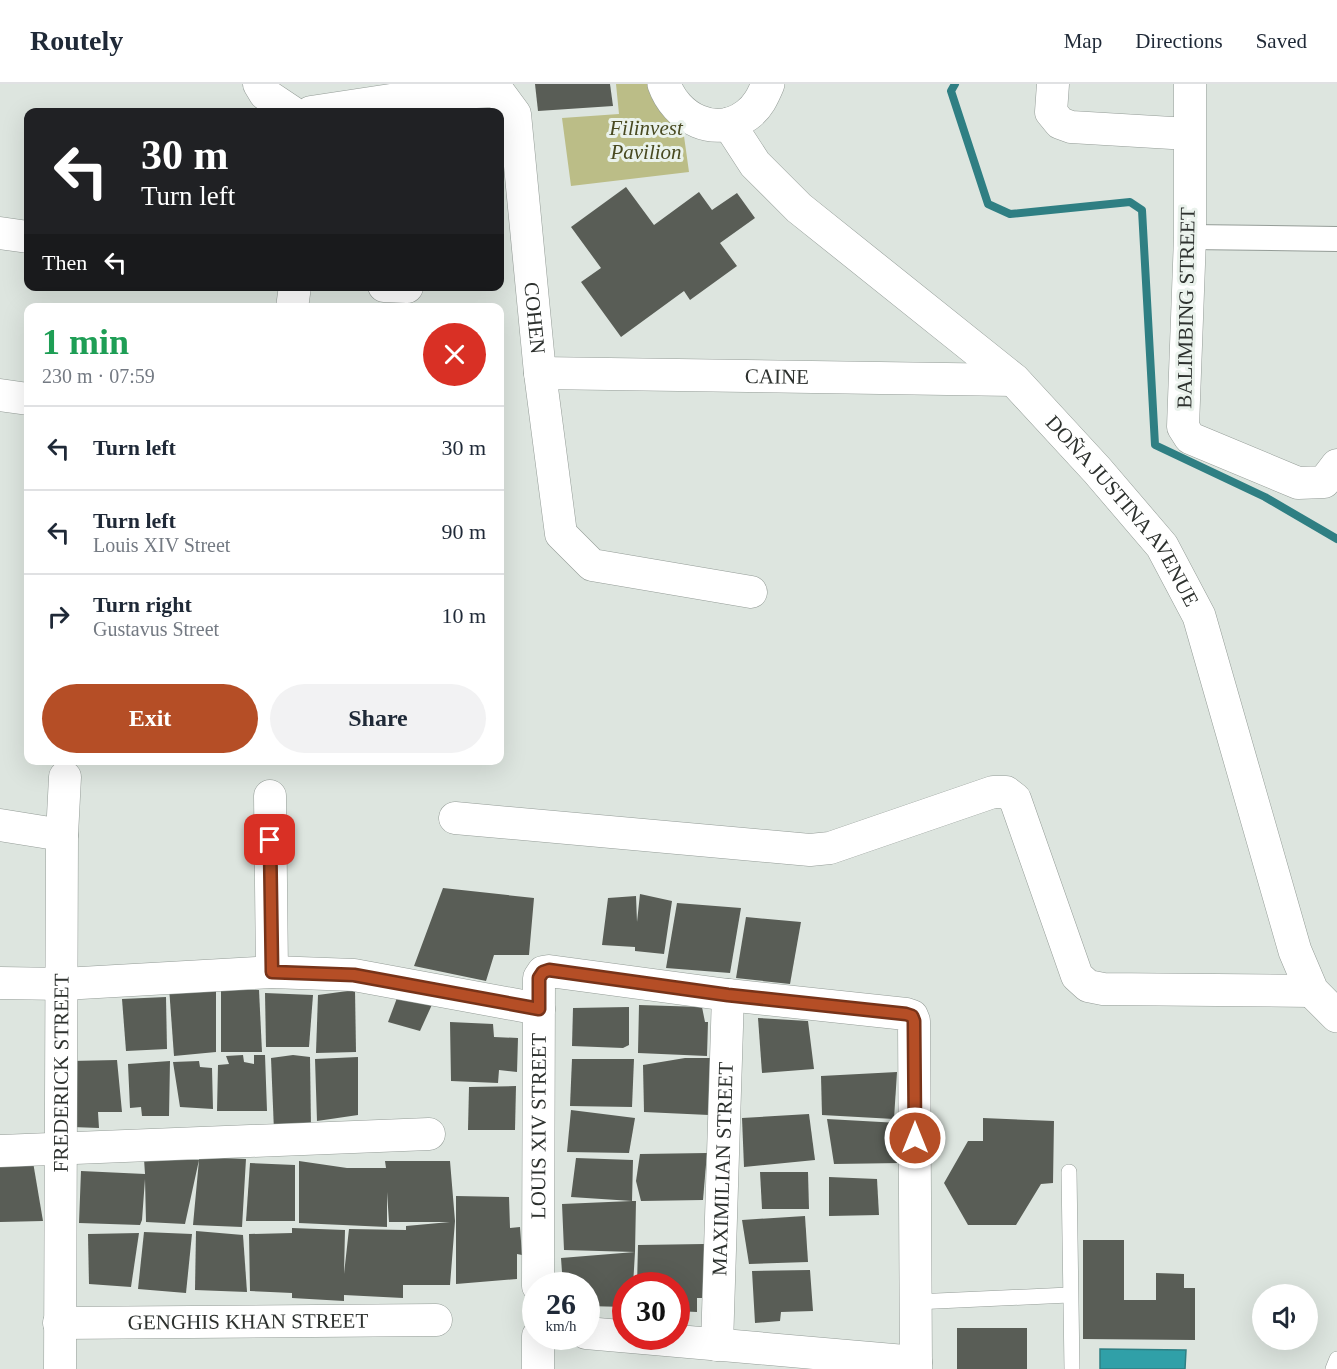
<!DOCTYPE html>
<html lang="en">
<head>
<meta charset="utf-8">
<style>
  body { margin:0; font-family:"Times New Roman",serif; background:#f2f2f3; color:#1f2937; height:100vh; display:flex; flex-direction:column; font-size:22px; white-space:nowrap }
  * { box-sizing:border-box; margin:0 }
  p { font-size:20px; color:#747a83 }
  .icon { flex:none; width:33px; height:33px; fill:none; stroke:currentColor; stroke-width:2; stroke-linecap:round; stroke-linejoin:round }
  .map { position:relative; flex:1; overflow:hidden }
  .side { position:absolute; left:24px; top:219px; width:480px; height:462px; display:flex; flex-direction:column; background:#fff; border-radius:12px; box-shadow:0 6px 24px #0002 }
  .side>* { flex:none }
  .banner { position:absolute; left:24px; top:24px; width:480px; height:183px; border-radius:12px; box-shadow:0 6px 24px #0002; background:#202124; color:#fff; overflow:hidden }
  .tools { position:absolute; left:1252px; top:1200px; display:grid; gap:12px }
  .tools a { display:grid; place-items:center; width:66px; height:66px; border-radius:50%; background:#fff; box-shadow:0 6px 24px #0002; font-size:30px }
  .speed { position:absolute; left:522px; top:1188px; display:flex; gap:12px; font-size:30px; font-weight:700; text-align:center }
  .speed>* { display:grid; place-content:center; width:78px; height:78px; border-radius:50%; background:#fff; box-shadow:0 6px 24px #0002; line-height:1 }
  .speed small { font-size:15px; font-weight:400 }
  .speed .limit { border:9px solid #d22; background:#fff; color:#111 }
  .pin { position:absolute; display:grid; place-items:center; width:51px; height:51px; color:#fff; margin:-26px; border-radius:12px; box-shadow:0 3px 9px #0006 }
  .me { position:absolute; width:66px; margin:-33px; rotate:0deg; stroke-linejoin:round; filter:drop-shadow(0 0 4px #0008) }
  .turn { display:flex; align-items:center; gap:21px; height:126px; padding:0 18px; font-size:27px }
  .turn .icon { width:78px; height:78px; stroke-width:2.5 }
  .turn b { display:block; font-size:42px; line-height:51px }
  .then { display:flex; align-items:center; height:57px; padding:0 18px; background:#0003; gap:12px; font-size:22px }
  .round { display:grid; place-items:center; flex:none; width:63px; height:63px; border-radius:32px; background:#f2f2f3 }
  .summary { display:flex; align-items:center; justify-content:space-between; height:102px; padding:0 18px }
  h1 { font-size:36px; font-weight:700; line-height:45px; color:#1e9e55 }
  .action { display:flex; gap:12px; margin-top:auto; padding:12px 18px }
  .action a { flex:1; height:69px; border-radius:36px; background:#b54e26; color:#fff; font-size:24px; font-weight:700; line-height:69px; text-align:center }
  .action a+a { background:#f2f2f3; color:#1f2937 }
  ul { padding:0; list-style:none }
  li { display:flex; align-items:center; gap:18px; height:84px; padding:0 18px; border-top:2px solid #e0e1e3 }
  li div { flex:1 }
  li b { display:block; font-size:22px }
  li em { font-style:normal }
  header { display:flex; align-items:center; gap:36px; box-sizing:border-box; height:84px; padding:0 30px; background:#fff; border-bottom:2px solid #e0e1e3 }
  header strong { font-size:28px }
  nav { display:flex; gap:33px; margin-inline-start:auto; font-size:21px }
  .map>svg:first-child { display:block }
  .green { fill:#bbbd87 }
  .water { fill:#30a0a8; stroke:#2f7f83; stroke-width:1.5 }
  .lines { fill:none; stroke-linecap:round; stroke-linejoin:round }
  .stream { stroke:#2f7f83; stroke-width:8 }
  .building { fill:#595d56 }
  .service-casing { stroke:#949c97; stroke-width:16 }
  .pedestrian-casing { stroke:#949c97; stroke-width:26 }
  .minor-casing { stroke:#949c97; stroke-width:33 }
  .tertiary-casing { stroke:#949c97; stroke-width:34 }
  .service { stroke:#fff; stroke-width:15 }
  .pedestrian { stroke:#fff; stroke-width:24 }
  .minor { stroke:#fff; stroke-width:32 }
  .tertiary { stroke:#fff; stroke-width:33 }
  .route-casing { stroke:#763319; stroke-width:15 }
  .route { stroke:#b54e26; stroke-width:10 }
  .labels { text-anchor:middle; stroke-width:6; stroke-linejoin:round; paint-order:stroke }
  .park-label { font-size:21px; font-style:italic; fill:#484920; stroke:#eaf2ec }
  .street-label { font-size:21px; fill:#2d312e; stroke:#eaf2ec }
</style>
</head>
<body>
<header>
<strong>Routely</strong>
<nav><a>Map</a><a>Directions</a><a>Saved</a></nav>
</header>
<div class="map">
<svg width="1337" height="1285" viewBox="0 0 1337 1285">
  <rect width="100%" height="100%" fill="#dde5df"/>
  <path class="green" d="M616,0H658L683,45L689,88L571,102L562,34L619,30Z"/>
  <path class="water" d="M1100,1265L1186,1266L1185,1285H1100Z"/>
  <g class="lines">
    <path class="stream" d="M955,0L951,7L988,120L1010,130L1130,118L1142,126L1155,361L1265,413L1337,455"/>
  </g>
  <g class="building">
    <path d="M535,0H610L613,22L538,27Z"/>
    <path d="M626,103L654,141L699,108L712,126L737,109L755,134L720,159L737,182L690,216L684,207L621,253L581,198L601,184L571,143Z"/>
    <path d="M443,804L534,814L529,871H494L486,897L414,882Z"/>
    <path d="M640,810L672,817L664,870L635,867V863L602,861L608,814L636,812L637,838Z"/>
    <path d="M677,819L741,824L730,889L666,884Z"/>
    <path d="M746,833L801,838L790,900L736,894Z"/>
    <path d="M216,900V968L174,972L169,903Z"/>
    <path d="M221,905L259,906L262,968H221Z"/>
    <path d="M355,906L356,968L316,969L318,911Z"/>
    <path d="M400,906L435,914L420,947L388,938Z"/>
    <path d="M265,909L313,911L309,963H266Z"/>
    <path d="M166,913L167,965L126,967L122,915Z"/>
    <path d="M639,921L702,923L705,938H708L707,972L638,969Z"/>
    <path d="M629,923V961L623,964L572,962L573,924Z"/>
    <path d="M758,934L808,937L814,985L762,989Z"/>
    <path d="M450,938L493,940L494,953L518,954L517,988L499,986L498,999L451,997Z"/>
    <path d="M243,971L244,978L254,980V971H265L267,1027H217L218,981L229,980L226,972Z"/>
    <path d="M293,971L310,973L311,1044L274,1047L271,974Z"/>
    <path d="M358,973V1031L317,1037L315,975Z"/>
    <path d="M685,974H713L709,1031L644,1028L643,981Z"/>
    <path d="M572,975H634L632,1023L570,1022Z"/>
    <path d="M117,976L122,1028H98L99,1044L72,1043L70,977Z"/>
    <path d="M170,977L169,1032H142L141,1023L130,1024L128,980Z"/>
    <path d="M199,977L200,983L212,984L213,1025L180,1023L173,978Z"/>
    <path d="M897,988L894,1035L822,1031L821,992Z"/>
    <path d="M516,1002L515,1046H468L469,1003Z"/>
    <path d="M571,1026L635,1034L629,1069L567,1068Z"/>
    <path d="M809,1030L815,1076L744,1083L742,1034Z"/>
    <path d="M983,1034L1054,1037L1053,1099L1041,1100L1016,1141H968L944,1099L968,1057H983Z"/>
    <path d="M827,1035L899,1039L901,1079L834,1080Z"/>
    <path d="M707,1069L703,1116L641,1117L636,1097L640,1070Z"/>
    <path d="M199,1073L246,1075L242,1143L193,1141L199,1076L185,1140L146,1138L145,1095L142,1136L140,1141L79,1139L81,1087L145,1090L144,1075L199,1076Z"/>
    <path d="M576,1074L633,1076L632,1117H636L635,1168L564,1166L562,1120L632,1117L571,1113Z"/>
    <path d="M299,1077L347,1084H386L385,1077H450L455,1137L450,1201H403V1214L344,1211V1217L292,1214V1209L250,1207L249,1150L292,1149V1144L345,1146L344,1190L349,1145L406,1146V1142L450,1138H389L387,1108V1143L299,1139Z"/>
    <path d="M33,1078L43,1137L0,1138V1081Z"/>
    <path d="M250,1079L295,1081V1137H246Z"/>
    <path d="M760,1088H808L809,1125H762Z"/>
    <path d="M829,1093L877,1095L879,1131L829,1132Z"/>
    <path d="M456,1112L509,1113L510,1144L520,1143L522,1171L517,1170V1195L456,1200Z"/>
    <path d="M805,1132L808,1178L749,1180L742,1136Z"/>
    <path d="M196,1147L243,1151L247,1208L195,1206Z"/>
    <path d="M144,1148L192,1150L186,1209L138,1205Z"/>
    <path d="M139,1149L131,1203L89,1200L88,1150Z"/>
    <path d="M1083,1156H1124V1216H1156V1189L1184,1190V1204H1195V1256L1083,1255Z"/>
    <path d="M704,1160L706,1214H697V1228L676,1227V1202H637L638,1161Z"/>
    <path d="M635,1168L633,1202H626V1223L586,1222V1202H563L561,1174Z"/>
    <path d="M810,1186L813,1227L781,1228L780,1237L755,1239L752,1187Z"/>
    <rect x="957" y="1244" width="70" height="41"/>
  </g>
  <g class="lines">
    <g class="service-casing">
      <g id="service">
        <path d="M1069,1088L1072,1285"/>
        <path d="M915,1218L1069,1211"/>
        <path d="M1333,1285L1337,1275"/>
      </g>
    </g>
    <g class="pedestrian-casing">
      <path id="pedestrian" d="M1190,153L1337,155"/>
    </g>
    <g class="minor-casing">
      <g id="minor">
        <path d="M259,0L265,10L292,28"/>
        <path d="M1053,0L1051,28L1060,39L1071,43L1189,50"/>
        <path d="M1190,0V153L1183,343L1190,354L1298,399L1324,398L1337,381"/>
        <path id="s1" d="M311,28L431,10L498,7L515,30L540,289L561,450L592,481L751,508"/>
        <path d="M0,149L28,153"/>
        <path d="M384,202L407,203"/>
        <path d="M292,224L295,202"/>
        <path id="s2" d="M540,289L1014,296"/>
        <path d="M0,311L28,315"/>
        <path d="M270,712L272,888"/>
        <path d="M455,734L810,766L830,764L993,708H1006L1015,715L1077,892L1088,902L1103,905L1312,907"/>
        <path d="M0,741L62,751"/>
        <path d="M0,899L63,900L272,888L354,891L539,925"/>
        <path d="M0,1067L429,1050"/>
        <path id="s3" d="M538,1202L539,894L543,888L549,887L728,911L906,930L912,932L914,937L916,1285"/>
        <path id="s4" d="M59,1239L436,1236"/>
        <path d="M586,1249L916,1278"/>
        <path id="s5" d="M717,1261L728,911"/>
        <path id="s6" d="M60,1285L62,751L65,693"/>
        <path d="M538,1285V1252"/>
      </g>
    </g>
    <g class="tertiary-casing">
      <g id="tertiary">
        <path d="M664,0C676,34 715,55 747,31C758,23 763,12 768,0"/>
        <path id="s7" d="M729,40L755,80L799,124L1014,296L1097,386L1162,462L1199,532L1295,867L1312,907L1337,932"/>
      </g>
    </g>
    <use href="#service" class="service"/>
    <use href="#pedestrian" class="pedestrian"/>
    <use href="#minor" class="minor"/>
    <use href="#tertiary" class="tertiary"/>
  </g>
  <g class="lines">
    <g class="route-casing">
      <path id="route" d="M270,756L272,888L354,891L539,925V894L543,888L549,886L728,911L906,930L912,932L914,937L915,1054"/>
    </g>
    <use href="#route" class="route"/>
  </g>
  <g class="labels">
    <g class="park-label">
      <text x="646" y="51">Filinvest<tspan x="646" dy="24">Pavilion</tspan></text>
    </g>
    <g class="street-label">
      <text transform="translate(1186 224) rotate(-89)" y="7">BALIMBING STREET</text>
      <text dy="7" stroke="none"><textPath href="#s1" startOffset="422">COHEN</textPath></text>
      <text dy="7" stroke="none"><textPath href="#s2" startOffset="237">CAINE</textPath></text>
      <text dy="7" stroke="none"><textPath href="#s7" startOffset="556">DOÑA JUSTINA AVENUE</textPath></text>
      <text dy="7" stroke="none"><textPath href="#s6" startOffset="296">FREDERICK STREET</textPath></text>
      <text dy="7" stroke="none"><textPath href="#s3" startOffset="160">LOUIS XIV STREET</textPath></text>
      <text dy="7" stroke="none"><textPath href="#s5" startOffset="176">MAXIMILIAN STREET</textPath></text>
      <text dy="7" stroke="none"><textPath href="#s4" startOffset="189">GENGHIS KHAN STREET</textPath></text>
    </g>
  </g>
</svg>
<div class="tools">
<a><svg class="icon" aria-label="sound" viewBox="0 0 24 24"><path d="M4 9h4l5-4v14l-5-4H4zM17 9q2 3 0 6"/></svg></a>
</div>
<div class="speed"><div>26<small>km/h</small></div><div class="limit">30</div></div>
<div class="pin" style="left:270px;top:756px;background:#d93025"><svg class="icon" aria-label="arrive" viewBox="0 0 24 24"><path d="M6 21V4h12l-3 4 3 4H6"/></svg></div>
<svg class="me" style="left:915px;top:1054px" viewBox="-20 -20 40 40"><circle r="17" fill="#b54e26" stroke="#fff" stroke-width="3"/><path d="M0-11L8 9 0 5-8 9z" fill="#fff"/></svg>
<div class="banner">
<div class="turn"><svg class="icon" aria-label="left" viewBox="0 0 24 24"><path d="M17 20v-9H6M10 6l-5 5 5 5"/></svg><div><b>30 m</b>Turn left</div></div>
<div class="then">Then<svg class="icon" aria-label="left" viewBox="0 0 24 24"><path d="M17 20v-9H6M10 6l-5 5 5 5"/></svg></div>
</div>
<section class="side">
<div class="summary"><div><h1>1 min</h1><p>230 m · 07:59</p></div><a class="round" style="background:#d93025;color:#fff"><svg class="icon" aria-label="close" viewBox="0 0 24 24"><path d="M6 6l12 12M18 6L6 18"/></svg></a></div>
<ul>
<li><svg class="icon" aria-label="left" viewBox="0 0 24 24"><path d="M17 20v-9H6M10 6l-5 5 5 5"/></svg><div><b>Turn left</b></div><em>30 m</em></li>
<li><svg class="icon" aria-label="left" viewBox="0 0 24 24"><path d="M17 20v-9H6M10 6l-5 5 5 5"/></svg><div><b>Turn left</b><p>Louis XIV Street</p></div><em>90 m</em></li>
<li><svg class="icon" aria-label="right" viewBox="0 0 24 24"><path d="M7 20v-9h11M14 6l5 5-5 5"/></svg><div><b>Turn right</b><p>Gustavus Street</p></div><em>10 m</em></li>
</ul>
<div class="action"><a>Exit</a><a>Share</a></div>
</section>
</div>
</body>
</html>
